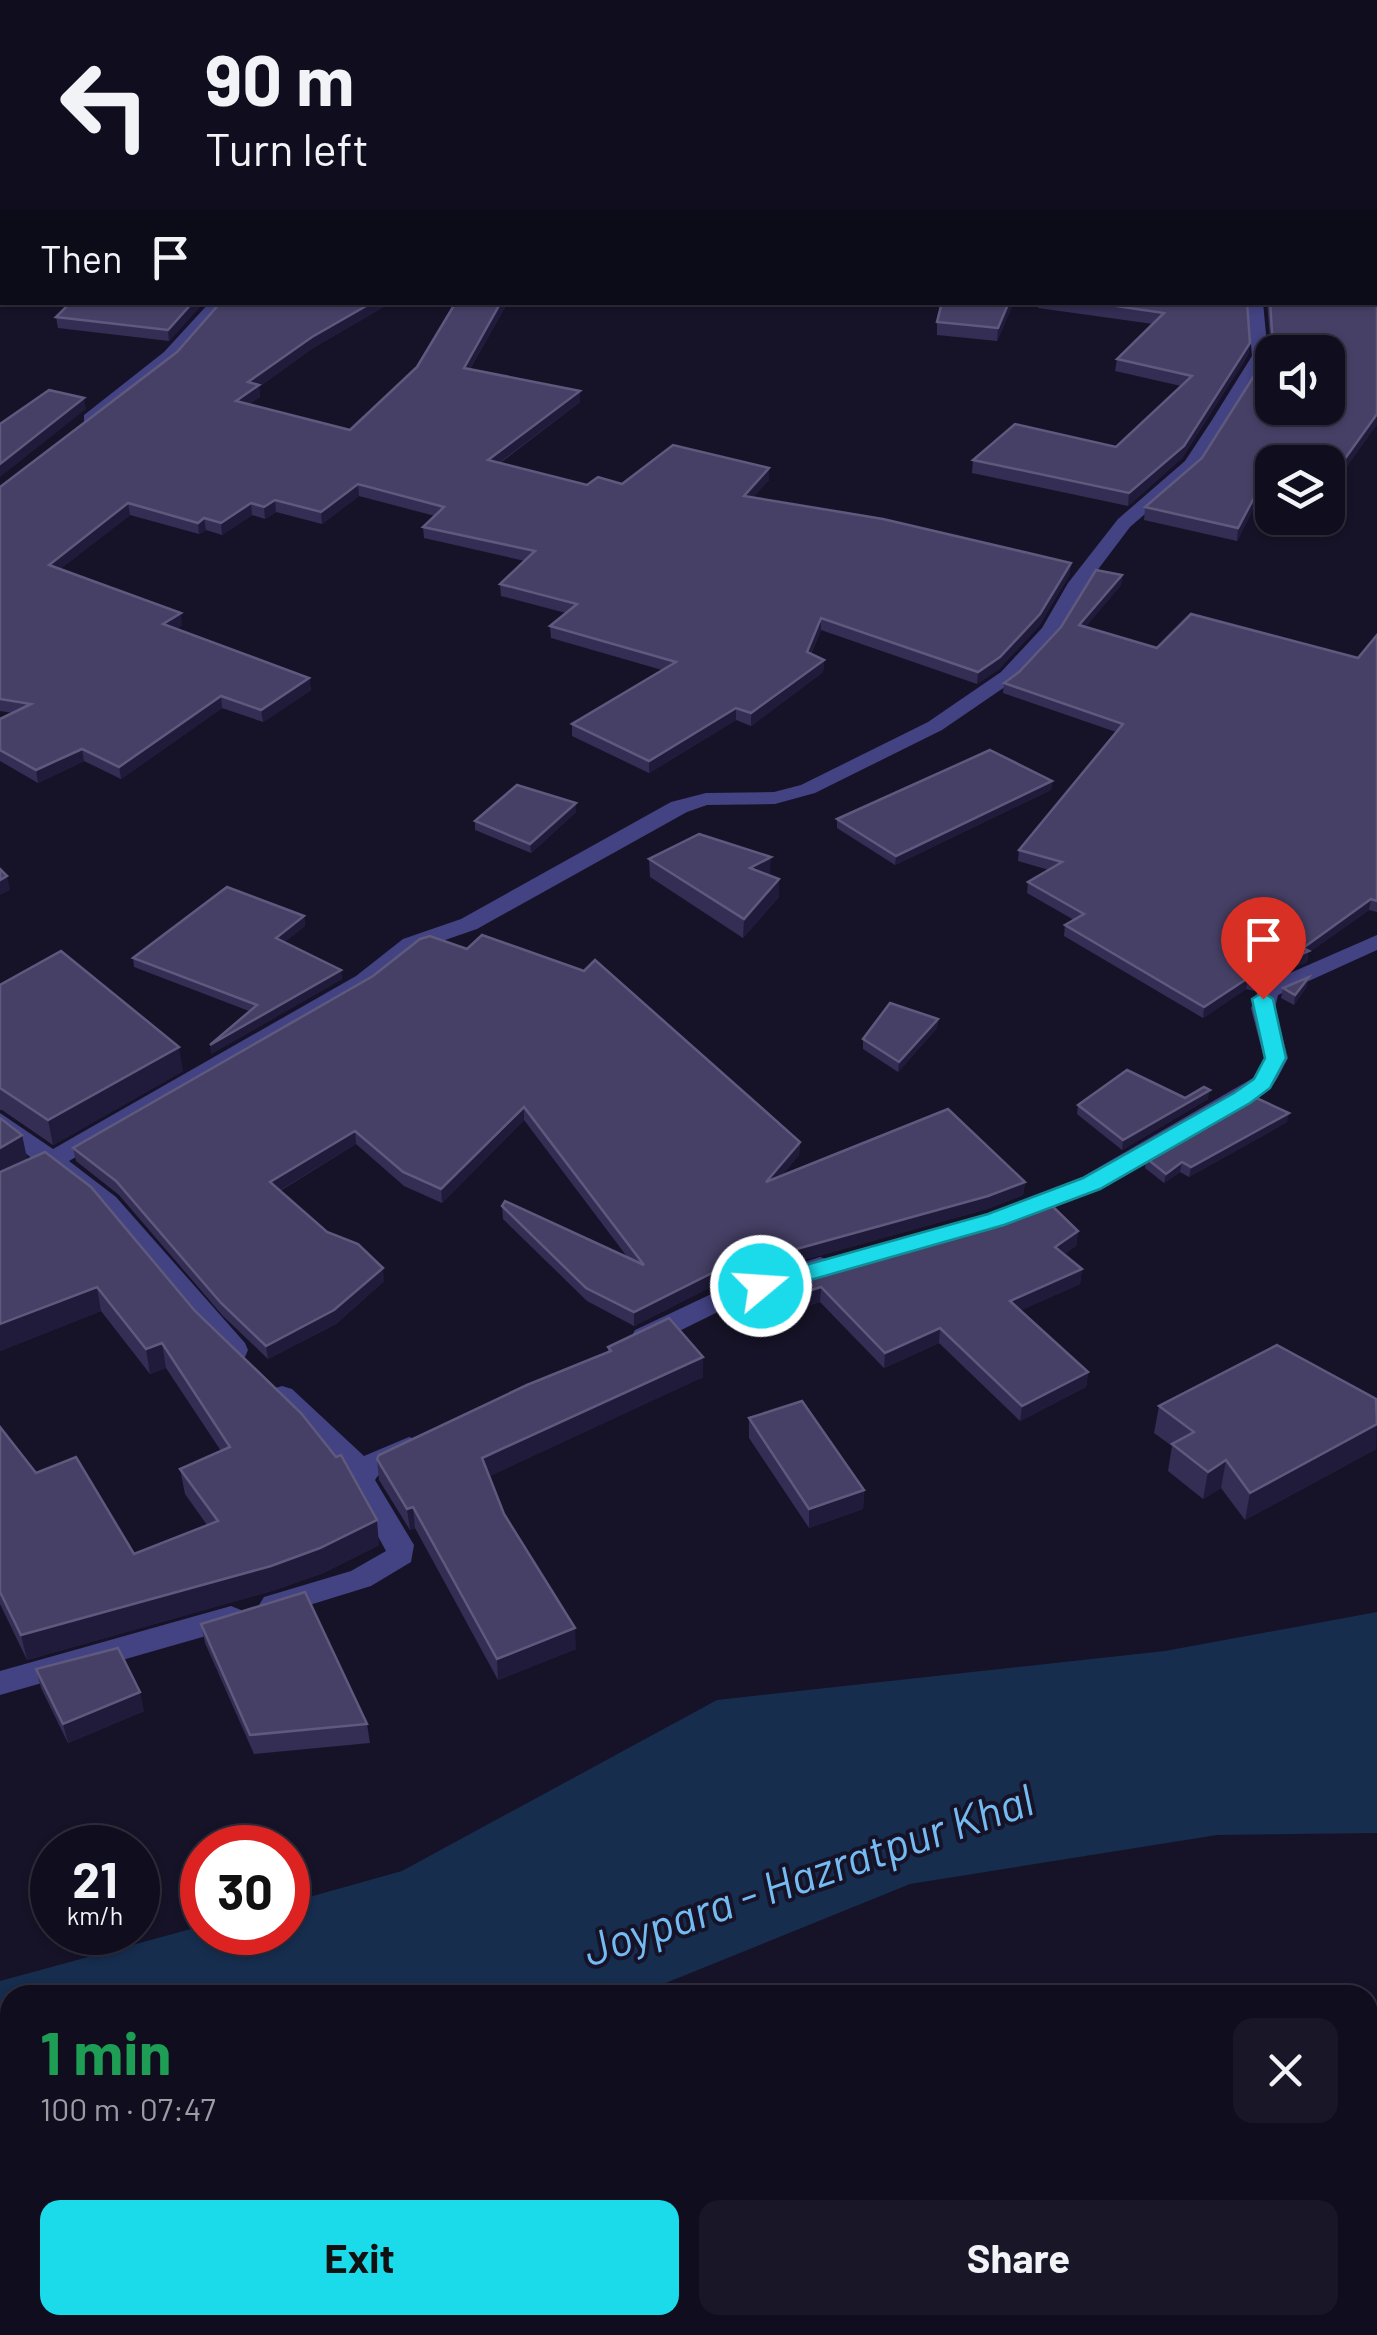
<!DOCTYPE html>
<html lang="en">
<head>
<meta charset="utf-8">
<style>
  body { margin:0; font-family:Barlow,sans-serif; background:#191727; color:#f1f3f6; height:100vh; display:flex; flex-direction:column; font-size:38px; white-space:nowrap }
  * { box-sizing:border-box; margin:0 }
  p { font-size:32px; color:#9c9ca4 }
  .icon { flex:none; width:55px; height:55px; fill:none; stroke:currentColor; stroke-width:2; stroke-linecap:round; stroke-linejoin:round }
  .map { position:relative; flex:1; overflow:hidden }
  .details { position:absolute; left:0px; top:1985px; width:1378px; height:350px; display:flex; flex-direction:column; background:#100e1e; border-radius:30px 30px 0 0; box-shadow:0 2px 8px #0004,0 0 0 2px #302e3c }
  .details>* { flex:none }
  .guide { position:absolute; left:0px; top:0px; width:1378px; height:305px; box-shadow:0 2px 8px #0004,0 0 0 2px #302e3c; background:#100e1e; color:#f1f3f6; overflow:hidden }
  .controls { position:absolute; left:1255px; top:335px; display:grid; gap:20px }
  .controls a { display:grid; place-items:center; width:90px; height:90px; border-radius:20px; background:#100e1e; box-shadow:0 2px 8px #0004,0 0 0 2px #302e3c; font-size:50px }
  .speed { position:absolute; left:30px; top:1825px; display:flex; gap:20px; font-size:50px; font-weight:700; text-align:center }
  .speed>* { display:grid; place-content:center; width:130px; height:130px; border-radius:50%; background:#100e1e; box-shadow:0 2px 8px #0004,0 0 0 2px #302e3c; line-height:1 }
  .speed small { font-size:25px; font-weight:400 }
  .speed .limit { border:15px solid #d22; background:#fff; color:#111 }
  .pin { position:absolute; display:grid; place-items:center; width:85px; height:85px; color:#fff; margin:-102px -42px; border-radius:50% 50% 50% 0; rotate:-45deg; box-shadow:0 0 10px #0007 }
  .pin .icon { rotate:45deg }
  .me { position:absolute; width:110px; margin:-55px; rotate:72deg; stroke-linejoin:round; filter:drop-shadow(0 0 8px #0008) }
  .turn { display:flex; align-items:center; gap:35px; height:210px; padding:0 40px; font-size:45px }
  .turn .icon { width:130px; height:130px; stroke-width:2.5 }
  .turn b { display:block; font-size:70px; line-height:85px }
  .then { display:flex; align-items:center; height:95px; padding:0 40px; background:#0003; gap:20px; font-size:38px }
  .round { display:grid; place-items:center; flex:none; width:105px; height:105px; border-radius:20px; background:#191727 }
  .summary { display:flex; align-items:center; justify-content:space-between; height:170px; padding:0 40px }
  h1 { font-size:60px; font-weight:700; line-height:75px; color:#1e9e55 }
  .cta { display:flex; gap:20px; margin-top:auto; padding:20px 40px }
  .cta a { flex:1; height:115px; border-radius:20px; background:#1bdaea; color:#111; font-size:40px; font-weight:700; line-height:115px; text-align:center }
  .cta a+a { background:#191727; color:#f1f3f6 }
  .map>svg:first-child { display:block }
  .green { fill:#163130 }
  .water { fill:#162d4e }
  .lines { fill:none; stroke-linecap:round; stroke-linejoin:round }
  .minor { fill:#434282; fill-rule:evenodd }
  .wall { fill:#342d54 }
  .shaded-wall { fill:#201b3b }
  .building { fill:#464066; stroke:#5e597d; stroke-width:2.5; fill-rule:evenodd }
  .route { fill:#1bdaea; stroke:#128e98; stroke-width:2.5 }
  .labels { text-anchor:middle; stroke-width:8; stroke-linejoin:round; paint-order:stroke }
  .near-water-label { font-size:45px; font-style:italic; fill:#74bbf2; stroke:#161328 }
</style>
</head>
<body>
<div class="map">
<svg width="1377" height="2335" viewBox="0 0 1377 2335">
  <rect width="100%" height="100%" fill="#161328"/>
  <path class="green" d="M0,0H238V2H2V200Z"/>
  <path class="water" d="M1377,1612V1833L1217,1835L910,1884L636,1995H10V2256L0,2260V1981L202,1926V1932H288V1903L402,1871L717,1700L1165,1651Z"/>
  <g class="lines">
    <g class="minor">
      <path d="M210,302H227L176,360L96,423H84V415L164,352Z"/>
      <path d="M1247,302H1263L1268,356L1230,420L1197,469L1130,527L1084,588L1057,635L1015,680L942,730L815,793L775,804L707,805L687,812L477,929L419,949L372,986L69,1161L116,1197L245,1343L248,1350L245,1357H225L98,1209L50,1172L0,1198V1179L34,1160L0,1133V1113L53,1149L356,976L403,939L461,919L671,802L706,793L774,792L801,785L928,722L1001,672L1042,628L1068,583L1118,519L1185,461L1212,420L1252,356Z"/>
      <path d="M1377,935V950L1278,995L1275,1008L1288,1058C1282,1069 1277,1082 1268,1090C1238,1117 1041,1227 1009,1218L1005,1212L1009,1206L1082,1177L1253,1078L1264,1058L1251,1008L1260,986Z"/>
      <path d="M820,1257L829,1260L833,1266L829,1272L740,1301L653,1344H635L631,1337L635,1330L722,1289Z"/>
      <path d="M282,1386L292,1389L364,1456L409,1437L419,1440L423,1447C413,1465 386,1462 375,1480L414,1545L411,1562L371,1586L274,1616L264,1613L259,1605L264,1597L351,1571L386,1551L347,1480L349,1476L272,1403L268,1396L272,1389Z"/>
      <path d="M231,1606L241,1610L246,1618L241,1626L0,1695V1671Z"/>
    </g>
  </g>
  <g class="wall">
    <path d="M1377,195V424L1337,480L1328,478V462H1272V496L1261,494L1237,541L1144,520L1145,507L1202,458L1271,350L1267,302H1375Z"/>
    <path d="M71,302H204L169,341L58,328L56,317Z"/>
    <path d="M221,302H392L313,348L259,387L260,397L249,404L350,430L417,367L456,302H508L470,369L580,402L500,463L587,485L622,484L769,468V480L753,497L1070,574L1039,626L999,669L977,684L821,630L811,654L824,660L823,672L751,726L736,720L649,773L572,736V724L662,670L551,638L550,626L566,613L501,596L500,584L525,561L424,538L423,527L435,516L359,496L322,524L276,512L265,519L252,515L222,535L206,530L199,534L130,515L60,569L182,625L176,629L309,678L311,690L263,722L222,708L121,779L84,761L38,783L0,761V719L13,713L0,711V487L177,352Z"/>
    <path d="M942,302H1014L997,341L937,335V322Z"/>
    <path d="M1038,302H1247L1250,343L1248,355L1182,458L1128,506L972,473L973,460L1116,447L1181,386L1115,371L1117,359L1153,324L1038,308Z"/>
    <path d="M1122,575L1121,585L1085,627L1157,648L1358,658L1377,635V912L1369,910L1308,953L1307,962L1258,983L1254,991L1246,989L1203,1018L1064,936L1065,925L1074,920L1027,893L1028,882L1049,870L1018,861L1019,850L1116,732L1003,693L1004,683L1019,672Z"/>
    <path d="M1052,781L1051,790L895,865L837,828V819Z"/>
    <path d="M576,812L531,853L475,830V821Z"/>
    <path d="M649,859L770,875H769L779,879V897L743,938L650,877Z"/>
    <path d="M304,916L305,926L284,942L341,970L342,979L211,1054L249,1011L134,967L133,958Z"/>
    <path d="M373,976L800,1142L799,1155L782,1175L1025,1182L1023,1195L987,1209L764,1271L758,1263L634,1326L587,1301L503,1219L502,1206L628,1258L524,1120L442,1203L404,1186L356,1144L280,1191L384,1281L336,1324L268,1359L223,1316L119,1195L76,1161L73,1148Z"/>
    <path d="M0,985L183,1071L53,1145L2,1110H0Z"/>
    <path d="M1307,986L1294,1005L1281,998L1283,988Z"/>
    <path d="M938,1019L937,1028L898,1072L863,1049V1039Z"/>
    <path d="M1185,1098L1208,1099L1122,1150L1077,1114L1078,1105Z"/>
    <path d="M0,1118L22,1135L27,1159L379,1545L323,1573L275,1590L27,1660L0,1604V1427L36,1473L134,1554L207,1525L185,1494L180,1469L221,1451L166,1368L150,1374L101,1311L0,1351Z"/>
    <path d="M1287,1122L1189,1177L1180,1172L1164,1183L1145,1168L1146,1158Z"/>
    <path d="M1078,1231L1076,1246L1064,1254L1082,1269L1080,1284L1021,1310L1088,1372L1086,1387L1020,1421L939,1343L884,1368L820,1302L801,1308L788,1289V1274Z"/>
    <path d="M608,1347L703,1377L489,1476L504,1514L576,1649L498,1680L415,1528L410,1530L379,1480L377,1459L608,1353Z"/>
    <path d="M1159,1406L1376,1449L1245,1520L1221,1488L1203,1499L1168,1471L1172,1446L1154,1433Z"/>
    <path d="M749,1418L864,1490L863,1509L809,1528L749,1438Z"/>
    <path d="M201,1624L367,1724L370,1743L254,1754L205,1643Z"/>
    <path d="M36,1669L144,1711L68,1743L41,1688Z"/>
  </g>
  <g class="shaded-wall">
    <path d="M193,302H204L169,341L168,330Z"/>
    <path d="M373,302H392L313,348L259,387L260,397L238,412L236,401L248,382L312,337Z"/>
    <path d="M501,302H508L464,379V368Z"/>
    <path d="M1009,302H1014L997,341L998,328Z"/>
    <path d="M1250,343L1248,355L1182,458L1128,506L1129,493Z"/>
    <path d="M580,391V402L488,471V460Z"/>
    <path d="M84,398L86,409L0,477V464Z"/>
    <path d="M1377,414V424L1337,480L1339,467Z"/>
    <path d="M769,468V480L744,508V496Z"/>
    <path d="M1263,481L1261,494L1237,541L1238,528Z"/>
    <path d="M358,484L359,496L322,524L321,512Z"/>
    <path d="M275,500L276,512L265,519L264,507Z"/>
    <path d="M128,503L130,515L51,576L49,565Z"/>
    <path d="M251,503L252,515L222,535L221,523Z"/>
    <path d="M204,518L206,530L199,534L198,523Z"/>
    <path d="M1071,563L1070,574L1039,626L999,669L977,684L978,672Z"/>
    <path d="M1122,575L1121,585L1078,636L1079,625Z"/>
    <path d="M181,613L182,625L165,636L163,624Z"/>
    <path d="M821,618V630L806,664L807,652Z"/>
    <path d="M824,660L823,672L751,726V713Z"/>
    <path d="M309,678L311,690L263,722L261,710Z"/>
    <path d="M221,696L222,708L121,779L119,767Z"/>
    <path d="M736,708V720L649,773V761Z"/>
    <path d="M82,749L84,761L38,783L36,770Z"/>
    <path d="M1052,781L1051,790L895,865L896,856Z"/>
    <path d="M576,803V812L531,853L530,844Z"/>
    <path d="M771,857L770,875L750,886V868Z"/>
    <path d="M7,876L10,890L0,895V880Z"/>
    <path d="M779,879V897L743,938L744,919Z"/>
    <path d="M1371,899L1369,910L1308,953L1307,962L1258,983L1254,991L1256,980L1260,972L1303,948Z"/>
    <path d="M304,916L305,926L277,948L276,938Z"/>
    <path d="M341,970L342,979L211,1054L210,1045Z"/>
    <path d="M1309,977L1307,986L1294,1005L1295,995Z"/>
    <path d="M1248,978L1246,989L1203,1018L1204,1007Z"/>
    <path d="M938,1019L937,1028L898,1072L899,1062Z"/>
    <path d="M179,1047L183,1071L53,1145L48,1120Z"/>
    <path d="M1210,1090L1208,1099L1122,1150L1123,1140Z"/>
    <path d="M524,1107V1120L442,1203L441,1189Z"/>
    <path d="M1289,1113L1287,1122L1189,1177L1191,1167Z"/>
    <path d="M355,1131L356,1144L272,1195L270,1182Z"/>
    <path d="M22,1135L27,1159L0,1175V1148Z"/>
    <path d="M800,1142L799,1155L766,1195V1182Z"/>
    <path d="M1182,1162L1180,1172L1164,1183L1166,1174Z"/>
    <path d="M1025,1182L1023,1195L987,1209L764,1271V1258Z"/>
    <path d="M1078,1231L1076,1246L1053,1262L1055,1247Z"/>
    <path d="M758,1250V1263L634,1326V1312Z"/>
    <path d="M383,1268L384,1281L336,1324L268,1359L266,1346Z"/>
    <path d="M1082,1269L1080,1284L1009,1316L1010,1301Z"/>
    <path d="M97,1287L101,1311L0,1351V1324Z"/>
    <path d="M821,1287L820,1302L801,1308L802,1293Z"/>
    <path d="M940,1328L939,1343L884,1368L885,1353Z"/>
    <path d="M162,1343L166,1368L150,1374L146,1349Z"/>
    <path d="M703,1357V1377L484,1479L482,1458Z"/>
    <path d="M1088,1372L1086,1387L1020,1421L1022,1406Z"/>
    <path d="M1377,1424L1376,1449L1245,1520L1250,1493Z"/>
    <path d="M1226,1460L1221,1488L1203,1499L1208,1472Z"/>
    <path d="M864,1490L863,1509L809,1528V1509Z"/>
    <path d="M413,1507L415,1528L410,1530L407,1509Z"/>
    <path d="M377,1520L379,1545L323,1573L275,1590L27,1660L21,1635Z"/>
    <path d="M575,1628L576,1649L498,1680L497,1659Z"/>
    <path d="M140,1692L144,1711L68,1743L63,1724Z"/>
    <path d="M312,2325H328L313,2331Z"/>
  </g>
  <g class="building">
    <path d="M741,0H851L823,2H743Z"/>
    <path d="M1375,195H1377V414L1339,467L1328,466V462H1272V483L1263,481L1238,528L1145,507L1202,458L1273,346L1270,302H1375ZM1272,352H1328V408H1272Z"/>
    <path d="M71,302H193L168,330L56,317Z"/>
    <path d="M221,302H373L312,337L248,382L259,385L236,401L350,430L417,367L456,302H501L464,368L580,391L488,460L587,485L598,477L622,484L673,445L769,468L744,496L883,519L1071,563L1040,614L1000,657L978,672L821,618L807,652L824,660L751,713L736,708L649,761L572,724L676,662L550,626L577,604L500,584L535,551L423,527L444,507L358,484L321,512L275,500L264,507L251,503L221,523L204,518L198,523L128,503L49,565L181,613L163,624L309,678L261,710L221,696L119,767L82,749L36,770L0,750V719L31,704L0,699V487L177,352Z"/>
    <path d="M942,302H1009L998,328L937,322Z"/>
    <path d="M1089,302H1247L1250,343L1184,446L1129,493L973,460L1015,424L1116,447L1192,376L1117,359L1164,313Z"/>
    <path d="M49,390L84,398L0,464V424Z"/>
    <path d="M1096,570L1122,575L1079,625L1157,648L1191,614L1358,658L1377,635V901L1371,899L1303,948L1309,951L1260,972L1256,980L1248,978L1204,1007L1065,925L1084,914L1028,882L1062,862L1019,850L1123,724L1004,683L1019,672L1061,627Z"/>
    <path d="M990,750L1052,781L896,856L837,819Z"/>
    <path d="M517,785L576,803L530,844L475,821Z"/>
    <path d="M699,834L771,857L750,868L779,879L744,919L649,859Z"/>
    <path d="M0,869L7,876L0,880Z"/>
    <path d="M227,887L304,916L276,938L341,970L210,1045L257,1005L133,958Z"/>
    <path d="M482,935L584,971L595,960L800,1142L766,1182L948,1109L1025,1182L988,1196L764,1258L758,1250L634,1312L586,1288L502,1206L505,1201L644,1265L524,1107L441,1189L403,1172L355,1131L270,1182L327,1232L358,1244L383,1268L334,1310L266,1346L221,1303L116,1181L73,1148L373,976L420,939L430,936L467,949Z"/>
    <path d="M61,951L179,1047L48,1120L0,1088V985Z"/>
    <path d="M1309,977L1295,995L1283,988Z"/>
    <path d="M890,1003L938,1019L899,1062L863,1039Z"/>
    <path d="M1127,1070L1185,1098L1204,1087L1210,1090L1123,1140L1078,1105Z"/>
    <path d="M1254,1097L1289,1113L1191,1167L1182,1162L1166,1174L1146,1158Z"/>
    <path d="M0,1118L22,1135L0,1148Z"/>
    <path d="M45,1152L91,1187L195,1311L301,1413L336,1457L341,1455L377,1520L320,1548L271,1566L21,1635L0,1592V1427L36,1473L76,1457L134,1554L218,1521L180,1469L230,1447L162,1343L146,1349L97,1287L0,1324V1172Z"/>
    <path d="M1046,1200L1078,1231L1055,1247L1082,1269L1010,1301L1088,1372L1022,1406L940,1328L885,1353L821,1287L802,1293L788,1274L1007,1215Z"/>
    <path d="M669,1318L703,1357L482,1458L504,1514L575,1628L497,1659L413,1507L407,1509L377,1459L379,1455L527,1385L611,1351L608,1347Z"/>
    <path d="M1277,1345L1376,1399L1377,1424L1250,1493L1226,1460L1208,1472L1172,1444L1194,1432L1159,1406Z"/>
    <path d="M802,1401L864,1490L809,1509L749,1418Z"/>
    <path d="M305,1592L367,1724L250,1735L201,1624Z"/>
    <path d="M118,1648L140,1692L63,1724L36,1669Z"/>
  </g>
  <path class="route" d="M1263,992L1273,999L1286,1058L1270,1088L1250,1103L1100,1189L1004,1225L761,1294L749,1286L752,1280L988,1214L1083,1178L1234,1093L1254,1079L1265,1058L1252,999Z"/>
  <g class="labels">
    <g class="near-water-label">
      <text transform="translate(808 1875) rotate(-19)" y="16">Joypara - Hazratpur Khal</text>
    </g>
  </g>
</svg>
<div class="controls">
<a><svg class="icon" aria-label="sound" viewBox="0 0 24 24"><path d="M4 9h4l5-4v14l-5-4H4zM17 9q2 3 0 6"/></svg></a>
<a><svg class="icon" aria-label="layers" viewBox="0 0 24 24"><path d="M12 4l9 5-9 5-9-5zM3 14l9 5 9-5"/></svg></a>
</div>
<div class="speed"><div>21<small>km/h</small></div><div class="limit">30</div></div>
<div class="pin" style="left:1263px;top:999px;background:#d93025"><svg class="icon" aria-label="arrive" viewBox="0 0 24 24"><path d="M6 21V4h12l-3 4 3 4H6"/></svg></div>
<svg class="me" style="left:761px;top:1286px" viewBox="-20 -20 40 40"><circle r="17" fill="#1bdaea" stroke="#fff" stroke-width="3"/><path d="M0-11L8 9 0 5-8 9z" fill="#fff"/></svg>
<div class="guide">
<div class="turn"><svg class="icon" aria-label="left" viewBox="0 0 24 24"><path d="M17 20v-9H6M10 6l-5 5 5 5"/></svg><div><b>90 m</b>Turn left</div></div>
<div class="then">Then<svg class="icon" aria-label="arrive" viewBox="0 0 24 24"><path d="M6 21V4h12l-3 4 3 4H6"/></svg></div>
</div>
<section class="details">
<div class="summary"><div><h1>1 min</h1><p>100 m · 07:47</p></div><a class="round"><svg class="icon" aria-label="close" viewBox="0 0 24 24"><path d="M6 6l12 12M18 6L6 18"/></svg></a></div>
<div class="cta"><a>Exit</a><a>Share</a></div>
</section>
</div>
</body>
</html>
